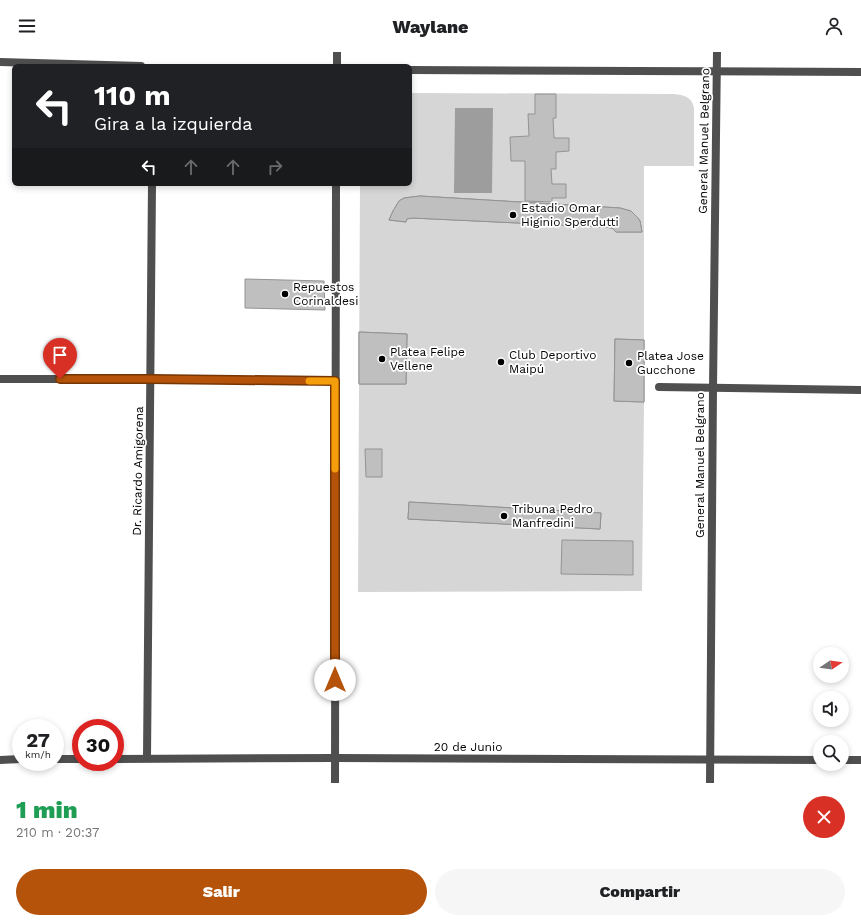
<!DOCTYPE html>
<html lang="es">
<head>
<meta charset="utf-8">
<style>
  body { margin:0; font-family:"Work Sans",sans-serif; background:#f6f6f6; color:#202124; height:100vh; display:flex; flex-direction:column; font-size:15px; white-space:nowrap }
  * { box-sizing:border-box; margin:0 }
  p { font-size:13px; color:#757577 }
  .icon { flex:none; width:22px; height:22px; fill:none; stroke:currentColor; stroke-width:2; stroke-linecap:round; stroke-linejoin:round }
  .map { position:relative; height:731px; overflow:hidden }
  .panel { display:flex; flex-direction:column; background:#fff; flex:1 }
  .panel>* { flex:none }
  .banner { position:absolute; left:12px; top:12px; width:400px; height:122px; border-radius:6px; box-shadow:0 2px 6px #0003; background:#202124; color:#fff; overflow:hidden }
  .needle { width:26px; rotate:77deg }
  .controls { position:absolute; left:813px; top:595px; display:grid; gap:8px }
  .controls a { display:grid; place-items:center; width:36px; height:36px; border-radius:50%; background:#fff; box-shadow:0 2px 6px #0003; font-size:20px }
  .speed { position:absolute; left:12px; top:667px; display:flex; gap:8px; font-size:20px; font-weight:700; text-align:center }
  .speed>* { display:grid; place-content:center; width:52px; height:52px; border-radius:50%; background:#fff; box-shadow:0 2px 6px #0003; line-height:1 }
  .speed small { font-size:10px; font-weight:400 }
  .speed .limit { border:6px solid #d22; background:#fff; color:#111 }
  .pin { position:absolute; display:grid; place-items:center; width:34px; height:34px; color:#fff; margin:-41px -17px; border-radius:50% 50% 50% 0; rotate:-45deg; box-shadow:0 0 4px #0007 }
  .pin .icon { rotate:45deg }
  .me { position:absolute; width:44px; margin:-22px; rotate:0deg; stroke-linejoin:round; filter:drop-shadow(0 0 3px #0008) }
  .turn { display:flex; align-items:center; gap:14px; height:84px; padding:0 16px; font-size:18px }
  .turn .icon { width:52px; height:52px; stroke-width:2.5 }
  .turn b { display:block; font-size:28px; line-height:34px }
  .lanes { display:flex; align-items:center; height:38px; padding:0 16px; background:#0003; justify-content:center; gap:20px; direction:ltr }
  .lanes .off { opacity:.35 }
  .round { display:grid; place-items:center; flex:none; width:42px; height:42px; border-radius:21px; background:#f6f6f6 }
  .summary { display:flex; align-items:center; justify-content:space-between; height:68px; padding:0 16px }
  h1 { font-size:24px; font-weight:800; line-height:30px; color:#1e9e55 }
  .cta { display:flex; gap:8px; margin-top:auto; padding:8px 16px }
  .cta a { flex:1; height:46px; border-radius:24px; background:#b45309; color:#fff; font-size:16px; font-weight:800; line-height:46px; text-align:center }
  .cta a+a { background:#f6f6f6; color:#202124 }
  header { display:flex; justify-content:space-between; align-items:center; height:52px; padding:0 16px; background:#fff; font-size:18px; font-weight:800 }
  .map>svg:first-child { display:block }
  .green { fill:#d6d6d6 }
  .water { fill:#9d9d9d }
  .building { fill:#bfbfbf; stroke:#939393 }
  .lines { fill:none; stroke-linecap:round; stroke-linejoin:round }
  .minor { stroke:#4f4f4f; stroke-width:8 }
  .route-casing { stroke:#753606; stroke-width:10 }
  .route { stroke:#b45309; stroke-width:7 }
  .slow { stroke:#f59e0b; stroke-width:7 }
  .poi-dot { fill:#000; stroke:#fff; stroke-width:1.5 }
  .labels { text-anchor:middle; stroke-width:3.5; stroke-linejoin:round; paint-order:stroke }
  .street-label { font-size:12px; fill:#000; stroke:#fff }
  .poi-label { font-size:12px; fill:#000; stroke:#fff; text-anchor:start }
</style>
</head>
<body>
<header><svg class="icon" aria-label="menu" viewBox="0 0 24 24"><path d="M4 6h16M4 12h16M4 18h16"/></svg>Waylane<svg class="icon" aria-label="person" viewBox="0 0 24 24"><circle cx="12" cy="8" r="4"/><path d="M4 21q1-7 8-7t8 7"/></svg></header>
<div class="map">
<svg width="861" height="731" viewBox="0 0 861 731">
  <rect width="100%" height="100%" fill="#fff"/>
  <path class="green" d="M410,41L674,42C684,43 692,45 694,56V114H644V350L642,539L358,540L359,332L360,132H410Z"/>
  <path class="water" d="M455,56H493L492,141H454Z"/>
  <g class="building">
    <path d="M535,42H556V66H553L554,86H569V99L556,100V117H551L552,132H566V146H552V150L525,149V109H511L510,85L529,84L528,62H535Z"/>
    <path d="M420,144L620,156L631,159L638,166L640,169L642,180H616L612,176L603,175L412,166L407,167L406,170L389,168L393,159L399,149L404,146Z"/>
    <path d="M420,144L620,156L631,159L638,166L640,169L642,180H616L612,176L603,175L412,166L407,167L406,170L389,168L393,159L399,149L404,146Z"/>
    <path d="M245,227L324,229L325,258L245,256Z"/>
    <path d="M359,280L407,282L406,332H359Z"/>
    <path d="M359,280L407,282L406,332H359Z"/>
    <path d="M615,287L644,288V350L614,349Z"/>
    <path d="M615,287L644,288V350L614,349Z"/>
    <path d="M365,397H382V425H366Z"/>
    <path d="M409,450L601,461L600,477L408,467Z"/>
    <path d="M409,450L601,461L600,477L408,467Z"/>
    <path d="M562,488L633,489V523L561,522Z"/>
  </g>
  <g class="lines">
    <g class="minor">
      <path d="M0,10L141,14"/>
      <path d="M337,14V0"/>
      <path d="M410,18L861,20"/>
      <path d="M0,327H151L335,329"/>
      <path d="M659,335L861,338"/>
      <path d="M147,706L152,132"/>
      <path d="M55,707H81"/>
      <path d="M115,707L335,706L820,708"/>
      <path d="M0,708L21,707"/>
      <path d="M842,708H861"/>
      <path d="M335,731L336,132"/>
      <path d="M710,731L713,336L717,0"/>
    </g>
  </g>
  <g class="lines">
    <g class="route-casing">
      <path id="route" d="M60,327H150L335,329V628"/>
    </g>
    <use href="#route" class="route"/>
    <path class="slow" d="M309,329H335V417"/>
  </g>
  <g class="poi-dot">
    <circle cx="513" cy="163" r="4"/>
    <circle cx="285" cy="242" r="4"/>
    <circle cx="382" cy="307" r="4"/>
    <circle cx="501" cy="310" r="4"/>
    <circle cx="629" cy="311" r="4"/>
    <circle cx="504" cy="464" r="4"/>
  </g>
  <g class="labels">
    <g class="street-label">
      <text transform="translate(704 89) rotate(-89)" y="4">General Manuel Belgrano</text>
      <text transform="translate(700 413) rotate(-90)" y="4">General Manuel Belgrano</text>
      <text transform="translate(138 419) rotate(-89)" y="4">Dr. Ricardo Amigorena</text>
      <text x="468" y="699">20 de Junio</text>
    </g>
    <g class="poi-label">
      <text x="521" y="160">Estadio Omar<tspan x="521" dy="14">Higinio Sperdutti</tspan></text>
      <text x="293" y="239">Repuestos<tspan x="293" dy="14">Corinaldesi</tspan></text>
      <text x="390" y="304">Platea Felipe<tspan x="390" dy="14">Vellene</tspan></text>
      <text x="509" y="307">Club Deportivo<tspan x="509" dy="14">Maipú</tspan></text>
      <text x="637" y="308">Platea Jose<tspan x="637" dy="14">Gucchone</tspan></text>
      <text x="512" y="461">Tribuna Pedro<tspan x="512" dy="14">Manfredini</tspan></text>
    </g>
  </g>
</svg>
<div class="controls">
<a><svg class="needle" viewBox="-14 -14 28 28"><path d="M0-13l5 13h-10z" fill="#e53935"/><path d="M0 13l5-13h-10z" fill="#757577"/></svg></a>
<a><svg class="icon" aria-label="sound" viewBox="0 0 24 24"><path d="M4 9h4l5-4v14l-5-4H4zM17 9q2 3 0 6"/></svg></a>
<a><svg class="icon" aria-label="search" viewBox="0 0 24 24"><circle cx="10" cy="10" r="6"/><path d="M15 15l6 6"/></svg></a>
</div>
<div class="speed"><div>27<small>km/h</small></div><div class="limit">30</div></div>
<div class="pin" style="left:60px;top:327px;background:#d93025"><svg class="icon" aria-label="arrive" viewBox="0 0 24 24"><path d="M6 21V4h12l-3 4 3 4H6"/></svg></div>
<svg class="me" style="left:335px;top:628px" viewBox="-20 -20 40 40"><circle r="19" fill="#fff"/><path d="M0-13L10 11 0 6-10 11z" fill="#b45309"/></svg>
<div class="banner">
<div class="turn"><svg class="icon" aria-label="left" viewBox="0 0 24 24"><path d="M17 20v-9H6M10 6l-5 5 5 5"/></svg><div><b>110 m</b>Gira a la izquierda</div></div>
<div class="lanes"><svg class="icon" aria-label="left" viewBox="0 0 24 24"><path d="M17 20v-9H6M10 6l-5 5 5 5"/></svg><svg class="icon off" aria-label="ahead" viewBox="0 0 24 24"><path d="M12 20V5M6 11l6-6 6 6"/></svg><svg class="icon off" aria-label="ahead" viewBox="0 0 24 24"><path d="M12 20V5M6 11l6-6 6 6"/></svg><svg class="icon off" aria-label="right" viewBox="0 0 24 24"><path d="M7 20v-9h11M14 6l5 5-5 5"/></svg></div>
</div>
</div>
<section class="panel">
<div class="summary"><div><h1>1 min</h1><p>210 m · 20:37</p></div><a class="round" style="background:#d93025;color:#fff"><svg class="icon" aria-label="close" viewBox="0 0 24 24"><path d="M6 6l12 12M18 6L6 18"/></svg></a></div>
<div class="cta"><a>Salir</a><a>Compartir</a></div>
</section>
</body>
</html>
